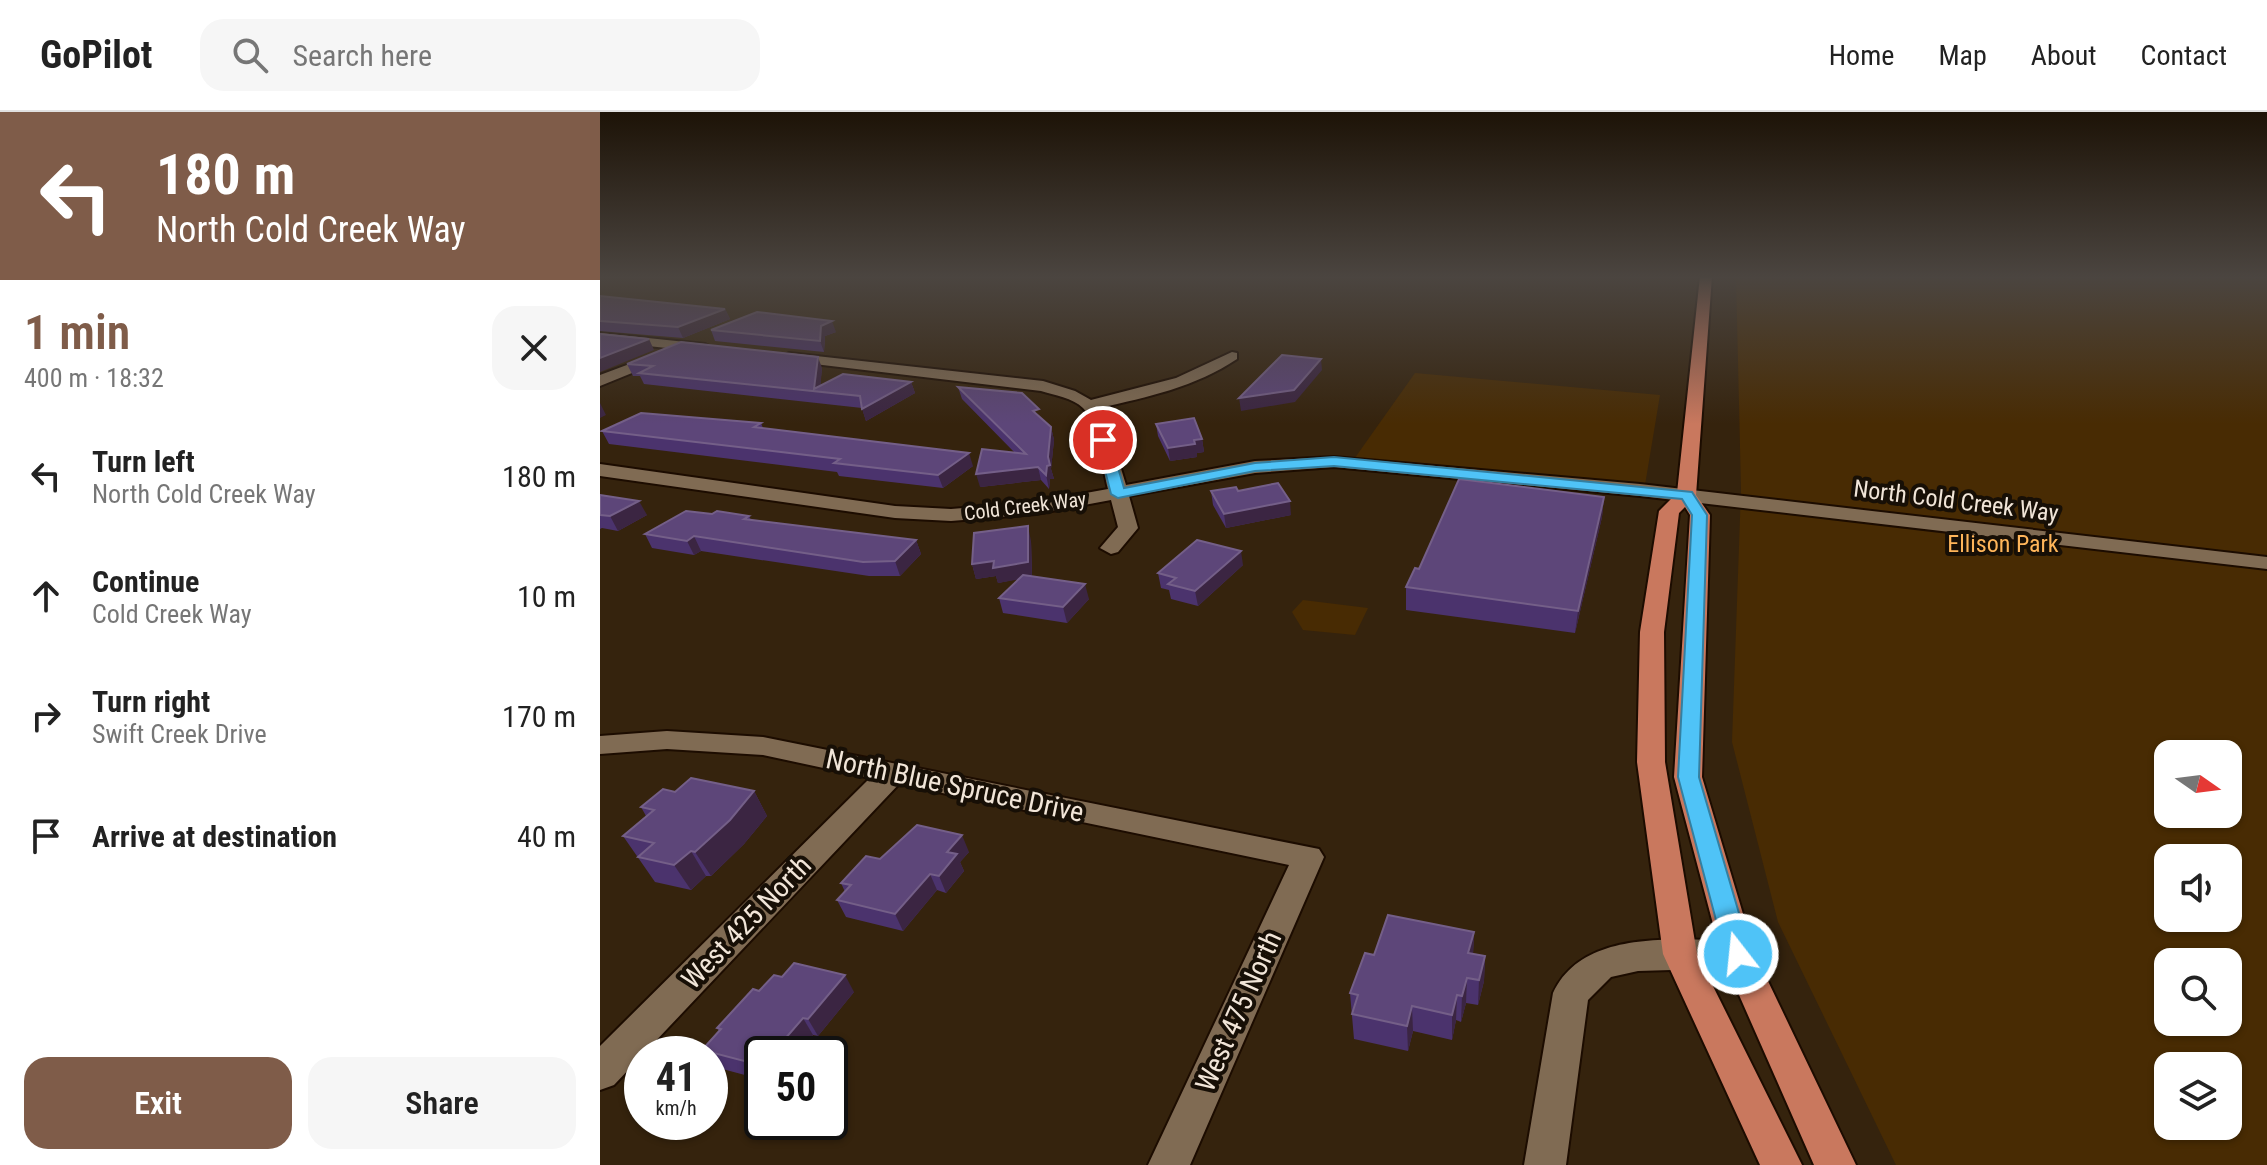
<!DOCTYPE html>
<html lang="en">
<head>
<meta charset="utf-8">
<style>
  body { margin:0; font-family:"Roboto Condensed",sans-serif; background:#f6f6f6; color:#222; height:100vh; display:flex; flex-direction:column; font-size:30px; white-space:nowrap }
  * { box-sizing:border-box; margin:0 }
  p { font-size:26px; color:#767676 }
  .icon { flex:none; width:44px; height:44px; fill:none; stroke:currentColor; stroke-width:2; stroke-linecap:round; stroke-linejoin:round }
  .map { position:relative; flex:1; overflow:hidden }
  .sheet { display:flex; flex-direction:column; background:#fff; width:600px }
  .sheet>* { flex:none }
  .banner { background:#7f5c49; color:#fff; overflow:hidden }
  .needle { width:52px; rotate:104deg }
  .controls { position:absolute; left:1554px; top:628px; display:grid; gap:16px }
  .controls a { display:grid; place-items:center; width:88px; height:88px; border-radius:16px; background:#fff; box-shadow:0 2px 6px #0004; font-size:40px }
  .speed { position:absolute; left:24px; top:924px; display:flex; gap:16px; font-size:40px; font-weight:700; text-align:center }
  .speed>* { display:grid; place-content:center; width:104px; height:104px; border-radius:50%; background:#fff; box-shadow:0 2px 6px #0004; line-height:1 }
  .speed small { font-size:20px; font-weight:400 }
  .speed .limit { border:4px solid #111; border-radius:12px; background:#fff; color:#111 }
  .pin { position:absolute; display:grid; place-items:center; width:68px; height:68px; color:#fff; margin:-34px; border:4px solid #fff; border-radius:50%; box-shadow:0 2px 8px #0007 }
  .me { position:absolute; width:88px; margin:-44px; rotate:344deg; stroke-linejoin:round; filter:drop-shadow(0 0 6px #0008) }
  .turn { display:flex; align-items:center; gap:28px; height:168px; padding:0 24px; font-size:36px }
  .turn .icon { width:104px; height:104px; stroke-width:2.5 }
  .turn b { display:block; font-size:56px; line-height:68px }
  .round { display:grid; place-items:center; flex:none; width:84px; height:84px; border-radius:24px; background:#f6f6f6 }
  .head { display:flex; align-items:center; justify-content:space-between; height:136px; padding:0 24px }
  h1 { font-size:48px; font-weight:600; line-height:60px; color:#7f5c49 }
  .button { display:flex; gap:16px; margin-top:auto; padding:16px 24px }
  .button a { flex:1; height:92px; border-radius:24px; background:#7f5c49; color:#fff; font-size:32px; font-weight:600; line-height:92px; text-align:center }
  .button a+a { background:#f6f6f6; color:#222 }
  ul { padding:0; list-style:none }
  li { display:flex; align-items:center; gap:24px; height:120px; padding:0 24px }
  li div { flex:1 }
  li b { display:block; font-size:30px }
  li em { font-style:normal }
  header { display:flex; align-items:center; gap:48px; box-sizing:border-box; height:112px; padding:0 40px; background:#fff; border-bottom:2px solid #e0e0e0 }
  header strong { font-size:38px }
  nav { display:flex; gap:44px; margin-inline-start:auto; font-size:28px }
  .search { width:560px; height:72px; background:#f6f6f6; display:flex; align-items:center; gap:20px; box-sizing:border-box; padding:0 28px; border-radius:24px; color:#767676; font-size:30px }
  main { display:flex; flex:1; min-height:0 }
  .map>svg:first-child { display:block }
  .green { fill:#482b03; fill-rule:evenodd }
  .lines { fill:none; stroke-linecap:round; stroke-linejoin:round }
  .minor-casing { stroke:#1c0c00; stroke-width:4 }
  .major-casing { stroke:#1c0c00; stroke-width:4 }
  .minor { fill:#806b53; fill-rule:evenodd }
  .major { fill:#c9785e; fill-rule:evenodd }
  .wall { fill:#4b336d }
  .shaded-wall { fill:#3b2542 }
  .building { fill:#5d4679; stroke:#745f88; stroke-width:2 }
  .route { fill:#4fc3f7; stroke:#337fa1; stroke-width:2 }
  .labels { text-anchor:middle; stroke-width:8; stroke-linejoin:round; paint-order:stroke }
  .far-street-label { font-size:20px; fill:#f1e5d8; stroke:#170f06 }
  .street-label { font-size:24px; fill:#f1e5d8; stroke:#170f06 }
  .park-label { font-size:24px; fill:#ffb55a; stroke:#170f06 }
  .near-street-label { font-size:28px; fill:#f1e5d8; stroke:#170f06 }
</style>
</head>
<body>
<header>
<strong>GoPilot</strong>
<div class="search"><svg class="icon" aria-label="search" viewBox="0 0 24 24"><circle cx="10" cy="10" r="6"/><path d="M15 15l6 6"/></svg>Search here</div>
<nav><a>Home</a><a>Map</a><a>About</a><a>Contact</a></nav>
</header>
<main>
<section class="sheet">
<div class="banner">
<div class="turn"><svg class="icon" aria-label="left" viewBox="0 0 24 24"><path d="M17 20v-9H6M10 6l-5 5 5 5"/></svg><div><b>180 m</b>North Cold Creek Way</div></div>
</div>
<div class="head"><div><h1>1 min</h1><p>400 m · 18:32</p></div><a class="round"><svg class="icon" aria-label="close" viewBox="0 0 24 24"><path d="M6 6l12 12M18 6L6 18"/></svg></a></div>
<ul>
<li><svg class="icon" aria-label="left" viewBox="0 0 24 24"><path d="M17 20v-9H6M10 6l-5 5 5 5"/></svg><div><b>Turn left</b><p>North Cold Creek Way</p></div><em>180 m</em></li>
<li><svg class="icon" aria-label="ahead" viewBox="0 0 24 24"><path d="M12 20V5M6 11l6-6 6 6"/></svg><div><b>Continue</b><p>Cold Creek Way</p></div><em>10 m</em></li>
<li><svg class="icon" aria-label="right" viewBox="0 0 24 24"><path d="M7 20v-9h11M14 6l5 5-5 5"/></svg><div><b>Turn right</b><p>Swift Creek Drive</p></div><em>170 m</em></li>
<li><svg class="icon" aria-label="arrive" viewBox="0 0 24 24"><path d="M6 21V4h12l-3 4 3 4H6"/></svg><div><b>Arrive at destination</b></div><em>40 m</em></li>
</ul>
<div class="button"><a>Exit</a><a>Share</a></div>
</section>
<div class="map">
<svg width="1667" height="1053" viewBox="0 0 1667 1053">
  <rect width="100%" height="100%" fill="#35230d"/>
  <g class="green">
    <path d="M1136,164H1667V1053H1296L1178,810L1132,630L1141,378ZM1568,642H1628V702H1568ZM1568,746H1628V806H1568ZM1568,850H1628V910H1568ZM1568,954H1628V1014H1568Z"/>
    <path d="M815,261L1060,283L1044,379L752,350Z"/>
    <path d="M703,488L768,496L755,523L703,518L692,500Z"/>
  </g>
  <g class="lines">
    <g class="minor-casing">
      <g id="minor">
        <path d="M0,221L105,232L112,236L105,240L0,229Z"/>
        <path d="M632,240L637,241V247C595,275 548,285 499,296L506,307L526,373L655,349L734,345L1040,372L1667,445V457L1040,384L734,355L655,361L529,384L538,416L518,440L511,442L500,436L518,415L511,388L436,402L351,409L295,406L0,364V352L295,394L351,397L436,390L508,377C503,358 496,309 483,296C473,286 454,283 441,279L189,249L182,245L189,241L443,269L475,279L491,288L576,266Z"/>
        <path d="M59,241L64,242V248L0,274V263Z"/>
        <path d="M67,619L163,625L719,737L724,745L590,1053H548L689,753L299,672L14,973L0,978V934L270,666L163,643L67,637L0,642V624Z"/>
        <path d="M1138,828L1150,832L1155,842L1150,852L1138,856L1038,859L1011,865L988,888L966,1053H924L953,881C984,815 1078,829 1138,828Z"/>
      </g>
    </g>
    <g class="major-casing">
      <path id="major" d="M1100,164H1112L1096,383L1110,403L1102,665L1155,842L1256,1053H1214L1121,842L1074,665L1090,403L1085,395L1079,401L1064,520L1065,650L1097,842L1202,1053H1160L1063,842L1037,650L1040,520L1059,399L1077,381Z"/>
    </g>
    <use href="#minor" class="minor"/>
    <use href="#major" class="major"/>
  </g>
  <g class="wall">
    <path d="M0,184L125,197L130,207L83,226L0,219Z"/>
    <path d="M111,218L236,220L225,224L224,240L115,229Z"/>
    <path d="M27,252L222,256L220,274L311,270L315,281L266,309L262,296L44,272L40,264H33Z"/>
    <path d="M358,275L441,306L451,315L454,328L451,357L454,367H450L449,377L441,368L380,375L415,341L362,287Z"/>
    <path d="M161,311L163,316L373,354L343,376L239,364L237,360L9,332L2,319Z"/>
    <path d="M556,312L602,327L604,340L597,341V345L570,349L558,324Z"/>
    <path d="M611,379H638L691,403L626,416L613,393Z"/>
    <path d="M0,383L47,403L18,419L2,416L0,417Z"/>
    <path d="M1004,385L1002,405L975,521L806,498V475L819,457Z"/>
    <path d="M112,402L149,404L151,408L316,428L321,442L300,464H269L101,439L94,443L52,436L45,422Z"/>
    <path d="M431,429L432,465L489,487L467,511L403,501L399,486L418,467L398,471L396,464L376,467L372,452Z"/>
    <path d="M643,453L598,494L571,487L569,478L561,476L558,461Z"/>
    <path d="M154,679L167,704L144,732L111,764H106L91,778L55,770L23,724L46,704L41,695L75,680Z"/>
    <path d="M369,740L360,750L364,759L346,781L337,778L303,819L246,805L237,788L245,780L241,771L280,747Z"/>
    <path d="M874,820L873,842L885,844L884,869L878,893L866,891L861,910L856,908L852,928L813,919L808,939L754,927L750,881L774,843Z"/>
    <path d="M254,880L218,924L213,923L198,942H162L156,966L115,955L110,949V942H105L102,938L119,919L117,916Z"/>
  </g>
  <g class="shaded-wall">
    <path d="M125,197L130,207L83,226L78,215Z"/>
    <path d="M232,209L236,220L225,224L224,240L220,229L221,214Z"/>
    <path d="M49,227L54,238L0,260V246Z"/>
    <path d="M218,245L222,256L220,280L214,277Z"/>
    <path d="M721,247L722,258L695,290L641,299L639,286Z"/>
    <path d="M311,270L315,281L266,309L262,297Z"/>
    <path d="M0,291L6,303L0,306Z"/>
    <path d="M451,315L454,328L451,357L454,367H450L449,377L446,363Z"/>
    <path d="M602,327L604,340L597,341V345L570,349L568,336L594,328Z"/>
    <path d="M369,341L373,354L343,376L338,363Z"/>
    <path d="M438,355L441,368L380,375L376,362Z"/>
    <path d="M1004,385L1002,405L975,521L978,499Z"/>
    <path d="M39,389L47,403L18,419L10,404Z"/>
    <path d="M690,389L691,403L626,416L624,402Z"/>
    <path d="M428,414L431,429L432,465L398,471L396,464L376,467L372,452Z"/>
    <path d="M94,424L101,439L94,443L87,429Z"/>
    <path d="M316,428L321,442L300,464L295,449Z"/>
    <path d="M641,439L643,453L598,494L595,479Z"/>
    <path d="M485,472L489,487L467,511L463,495Z"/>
    <path d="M154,679L167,704L144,732L111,764L95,740Z"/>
    <path d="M362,723L369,740L360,750L364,759L346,781L339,764L347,740Z"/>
    <path d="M91,739L106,764L91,778L74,753Z"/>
    <path d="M330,762L337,778L303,819L295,802Z"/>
    <path d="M874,820L873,845L868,841Z"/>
    <path d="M885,844L884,869L878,893L879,868Z"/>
    <path d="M245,863L254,880L218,924L208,907Z"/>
    <path d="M867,866L866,891L861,910L862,884Z"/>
    <path d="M857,883L856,908L852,928V903Z"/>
    <path d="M812,894L813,919L808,939L807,914Z"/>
    <path d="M203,906L213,923L198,942H181L177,936Z"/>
    <path d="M160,931L167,942H162V959L156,966L144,949Z"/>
  </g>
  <g class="building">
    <path d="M0,184L125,197L78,215L0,209Z"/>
    <path d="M157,200L232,209L221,214L220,229L111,218Z"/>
    <path d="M0,222L49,227L0,246Z"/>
    <path d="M81,230L218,245L214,277L243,262L311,270L262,297L260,284L39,261L53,254L27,252Z"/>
    <path d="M682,243L721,247L694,278L639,286Z"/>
    <path d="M358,275L422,281L439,297L433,299L451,315L448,345L450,353L447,354L446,363L438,355L376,362L382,337L426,342Z"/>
    <path d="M41,301L161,311L154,315L369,341L338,363L234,351L240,347L2,319Z"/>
    <path d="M594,306L602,327L594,328L595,332L568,336L556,312Z"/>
    <path d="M859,367L1004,385L978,499L806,475L815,456L819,457Z"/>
    <path d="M678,371L690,389L624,402L611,379L636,375L638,379Z"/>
    <path d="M0,383L39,389L10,404L0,403Z"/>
    <path d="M86,399L112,402L117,399L149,404L144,407L316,428L295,449L263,450L94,424L87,429L45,422Z"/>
    <path d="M428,414V450L393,456L394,449L372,452L374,421Z"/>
    <path d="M597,428L641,439L595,479L568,472L576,466L558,461Z"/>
    <path d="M423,463L485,472L463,495L399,486Z"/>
    <path d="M91,666L154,679L130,708L95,740L91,739L74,753L38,745L54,731L23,724L54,698L41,695L63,677L75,680Z"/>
    <path d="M317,713L362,723L347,740L357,742L339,764L330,762L295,802L237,788L251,773L241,771L266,744L280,747Z"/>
    <path d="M788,803L874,820L868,841L885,844L879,868L867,866L862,884L857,883L852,903L812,894L807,914L752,902L758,883L750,881L765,841L774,843Z"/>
    <path d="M194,851L245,863L208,907L203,906L177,936L160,931L144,949L102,938L121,917L117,916L153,877L159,879L174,863L182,865Z"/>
  </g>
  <linearGradient id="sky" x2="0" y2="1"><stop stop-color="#1d1307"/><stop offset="0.53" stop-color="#4b4540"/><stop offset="1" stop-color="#4b4540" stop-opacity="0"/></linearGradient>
  <rect width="1667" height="312" fill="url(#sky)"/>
  <path class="route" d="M503,324L510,328L524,376L655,351L734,345L1092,380L1107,403L1099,665L1151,842L1147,850L1138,853L1129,850L1125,842L1078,665L1092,403L1082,387L734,354L655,359L518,386L511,382L497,328Z"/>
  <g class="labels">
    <g class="far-street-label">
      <text transform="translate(425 394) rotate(-7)" y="7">Cold Creek Way</text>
    </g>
    <g class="street-label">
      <text transform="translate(1356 389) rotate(7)" y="8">North Cold Creek Way</text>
    </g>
    <g class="park-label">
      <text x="1403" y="440">Ellison Park</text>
    </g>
    <g class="near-street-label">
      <text transform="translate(355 673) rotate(12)" y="10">North Blue Spruce Drive</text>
      <text transform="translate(146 810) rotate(-46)" y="10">West 425 North</text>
      <text transform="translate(638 899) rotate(-66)" y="10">West 475 North</text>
    </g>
  </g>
</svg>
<div class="controls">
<a><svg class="needle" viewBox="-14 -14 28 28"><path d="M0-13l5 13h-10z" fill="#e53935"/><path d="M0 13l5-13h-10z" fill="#767676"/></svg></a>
<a><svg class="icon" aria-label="sound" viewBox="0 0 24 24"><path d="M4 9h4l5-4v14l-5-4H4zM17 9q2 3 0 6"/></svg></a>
<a><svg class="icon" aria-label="search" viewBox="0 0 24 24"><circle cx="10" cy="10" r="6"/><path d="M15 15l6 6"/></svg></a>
<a><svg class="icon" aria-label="layers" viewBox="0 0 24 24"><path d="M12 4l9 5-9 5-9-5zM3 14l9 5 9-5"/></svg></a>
</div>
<div class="speed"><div>41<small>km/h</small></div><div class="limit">50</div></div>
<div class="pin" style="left:503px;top:328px;background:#d93025"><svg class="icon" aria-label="arrive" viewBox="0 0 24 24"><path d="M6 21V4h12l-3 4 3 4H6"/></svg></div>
<svg class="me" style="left:1138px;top:842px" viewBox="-20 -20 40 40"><circle r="17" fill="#4fc3f7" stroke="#fff" stroke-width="3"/><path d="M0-11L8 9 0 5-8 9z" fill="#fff"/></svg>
</div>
</main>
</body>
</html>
